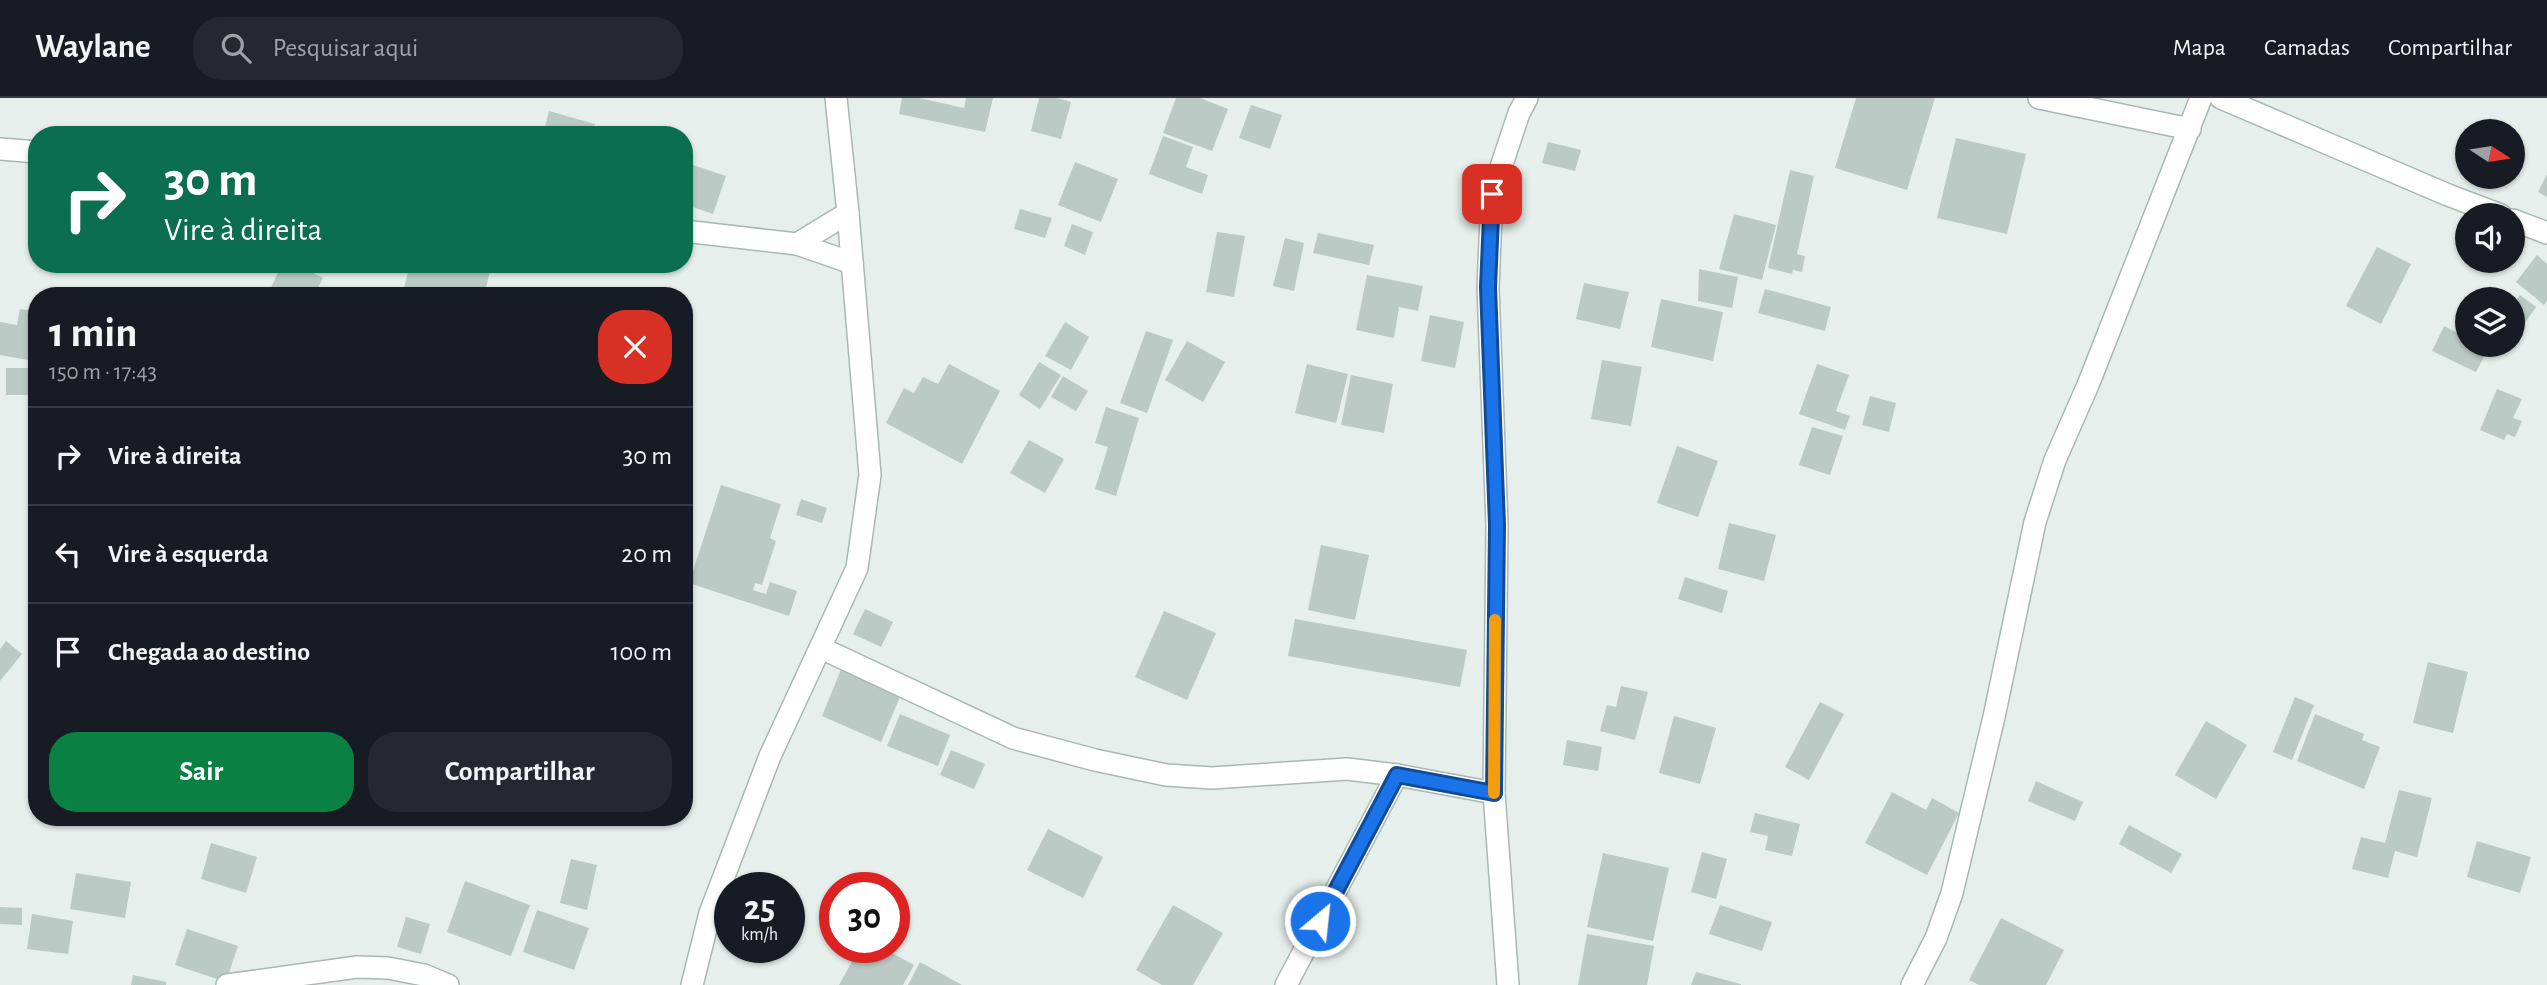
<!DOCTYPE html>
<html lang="pt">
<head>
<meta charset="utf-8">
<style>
  body { margin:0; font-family:"Alegreya Sans",sans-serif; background:#242831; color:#f1f3f6; height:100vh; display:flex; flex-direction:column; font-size:26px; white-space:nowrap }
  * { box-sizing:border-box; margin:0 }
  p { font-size:23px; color:#9ea1a6 }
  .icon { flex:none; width:38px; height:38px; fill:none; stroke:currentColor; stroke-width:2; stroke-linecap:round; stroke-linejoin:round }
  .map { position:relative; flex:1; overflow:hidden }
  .side { position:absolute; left:28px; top:189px; width:665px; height:539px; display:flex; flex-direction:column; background:#171b24; border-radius:28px; box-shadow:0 2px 5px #0004 }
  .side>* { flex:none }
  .top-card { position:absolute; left:28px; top:28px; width:665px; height:147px; border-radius:28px; box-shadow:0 2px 5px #0004; background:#0b6e4f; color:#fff; overflow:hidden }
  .needle { width:46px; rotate:102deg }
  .buttons { position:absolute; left:2455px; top:21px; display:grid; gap:14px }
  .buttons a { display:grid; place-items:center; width:70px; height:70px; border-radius:50%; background:#171b24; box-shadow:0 2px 5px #0004; font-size:35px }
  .speed { position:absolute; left:714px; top:774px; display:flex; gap:14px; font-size:35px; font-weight:700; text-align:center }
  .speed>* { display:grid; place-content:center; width:91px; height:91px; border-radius:50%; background:#171b24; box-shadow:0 2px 5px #0004; line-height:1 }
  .speed small { font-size:18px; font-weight:400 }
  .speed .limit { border:10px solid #d22; background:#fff; color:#111 }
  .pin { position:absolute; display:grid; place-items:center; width:60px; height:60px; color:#fff; margin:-30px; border-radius:14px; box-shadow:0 4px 10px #0006 }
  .me { position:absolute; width:77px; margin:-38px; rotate:28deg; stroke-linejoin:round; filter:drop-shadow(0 0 5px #0008) }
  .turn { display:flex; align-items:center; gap:24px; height:147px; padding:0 21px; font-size:32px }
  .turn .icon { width:91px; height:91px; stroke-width:2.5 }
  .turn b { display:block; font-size:49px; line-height:60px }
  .round { display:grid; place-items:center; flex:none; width:74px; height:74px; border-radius:28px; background:#242831 }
  .overview { display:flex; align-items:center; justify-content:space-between; height:119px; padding:0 21px }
  h1 { font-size:42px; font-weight:700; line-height:52px }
  .action { display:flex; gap:14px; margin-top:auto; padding:14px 21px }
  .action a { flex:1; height:80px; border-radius:28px; background:#0b8043; color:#fff; font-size:28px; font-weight:700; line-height:80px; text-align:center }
  .action a+a { background:#242831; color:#f1f3f6 }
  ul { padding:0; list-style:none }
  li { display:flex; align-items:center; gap:21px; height:98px; padding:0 21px; border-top:2px solid #363941 }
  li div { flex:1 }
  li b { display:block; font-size:26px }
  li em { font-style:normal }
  header { display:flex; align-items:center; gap:42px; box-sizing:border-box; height:98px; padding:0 35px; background:#171b24; border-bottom:2px solid #363941 }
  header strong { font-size:33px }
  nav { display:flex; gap:38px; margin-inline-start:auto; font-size:24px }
  .search { width:490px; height:63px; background:#242831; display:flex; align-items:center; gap:18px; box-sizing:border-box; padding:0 24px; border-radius:28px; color:#9ea1a6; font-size:26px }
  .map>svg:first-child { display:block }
  .building { fill:#bbcac4 }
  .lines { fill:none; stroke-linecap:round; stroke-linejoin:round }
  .minor-casing { stroke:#a8b8b2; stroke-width:24 }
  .minor { stroke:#fff; stroke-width:21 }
  .route-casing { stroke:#114b97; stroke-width:18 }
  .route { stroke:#1a73e8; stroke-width:12 }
  .slow { stroke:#f59e0b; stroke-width:12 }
</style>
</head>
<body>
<header>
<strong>Waylane</strong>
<div class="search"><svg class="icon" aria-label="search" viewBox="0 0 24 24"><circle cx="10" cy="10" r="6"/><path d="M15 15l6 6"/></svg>Pesquisar aqui</div>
<nav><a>Mapa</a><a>Camadas</a><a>Compartilhar</a></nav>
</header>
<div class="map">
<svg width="2547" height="887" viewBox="0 0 2547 887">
  <rect width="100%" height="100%" fill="#e6efeb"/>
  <g class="building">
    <path d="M902,0H919L964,10L966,0H993L985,34L899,16Z"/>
    <path d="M1039,0H1057L1071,4L1061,41L1031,33Z"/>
    <path d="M1176,0H1200L1228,11L1212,53L1163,35Z"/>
    <path d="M1856,0H1935L1907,92L1835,70Z"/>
    <path d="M1251,7L1282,17L1270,51L1239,40Z"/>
    <path d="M549,13L595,26L592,37H543Z"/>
    <path d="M1163,38L1193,49L1186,69L1208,77L1202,96L1149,76Z"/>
    <path d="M1956,40L2026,56L2007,136L1937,120Z"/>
    <path d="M1548,44L1581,52L1575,73L1542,65Z"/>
    <path d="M684,64L726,78L713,116L684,106Z"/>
    <path d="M1075,64L1118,81L1101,124L1058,107Z"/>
    <path d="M1790,72L1814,78L1797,156L1805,158L1802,174L1793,172L1792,176L1768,170Z"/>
    <path d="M2547,76V99L2538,94Z"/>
    <path d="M1020,111L1052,120L1045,140L1014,131Z"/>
    <path d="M1734,116L1776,127L1762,182L1719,171Z"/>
    <path d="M1072,126L1093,134L1085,157L1064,148Z"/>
    <path d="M1217,134L1245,138L1234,199L1206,194Z"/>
    <path d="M1318,135L1374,147L1369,167L1313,155Z"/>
    <path d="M1285,140L1304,145L1294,193L1273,188Z"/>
    <path d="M2377,149L2411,166L2381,226L2346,208Z"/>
    <path d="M2537,157L2547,166V203L2544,207L2516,184Z"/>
    <path d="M282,166H295L323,180L314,198H267Z"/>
    <path d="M410,166H479L491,169L484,198H402Z"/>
    <path d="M1699,171L1738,179L1732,210L1698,203Z"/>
    <path d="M1367,177L1423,188L1418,213L1399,209L1394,240L1356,232Z"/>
    <path d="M1584,185L1629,194L1620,231L1576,221Z"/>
    <path d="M1765,191L1831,209L1825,233L1758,215Z"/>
    <path d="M2520,197L2536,209L2513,242V206Z"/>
    <path d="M1661,201L1723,214L1713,263L1651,249Z"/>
    <path d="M20,211L37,214V242L33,263L0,257V224L17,227Z"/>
    <path d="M1430,217L1464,224L1455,270L1421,263Z"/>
    <path d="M1065,224L1089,239L1071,272L1045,258Z"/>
    <path d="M2444,228L2468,240V247H2481L2488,251L2476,274L2432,253Z"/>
    <path d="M1146,233L1173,242L1147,315L1120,305Z"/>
    <path d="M1187,243L1225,264L1203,304L1165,282Z"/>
    <path d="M1602,262L1642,269L1631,328L1591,321Z"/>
    <path d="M1039,264L1061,277L1040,311L1019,297Z"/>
    <path d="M949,266L1000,293L962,366L886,325L904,290L914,295L923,279L938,286Z"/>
    <path d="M1307,266L1348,276L1336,325L1295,315Z"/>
    <path d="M1817,266L1849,277L1836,313L1850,318L1845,332L1799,316Z"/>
    <rect x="6" y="270" width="31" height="27"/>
    <path d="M1351,277L1393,286L1384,335L1341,327Z"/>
    <path d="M1063,278L1088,293L1076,313L1051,299Z"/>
    <path d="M2497,291L2522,301L2513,320L2522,323L2515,339L2507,336L2504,342L2480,332Z"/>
    <path d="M1870,298L1896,305L1889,334L1862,327Z"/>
    <path d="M1106,309L1139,320L1116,398L1095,391L1108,349L1095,345Z"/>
    <path d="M1812,329L1843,338L1830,377L1799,367Z"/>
    <path d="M1029,342L1064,361L1045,395L1010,375Z"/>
    <path d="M1677,348L1718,363L1698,419L1657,405Z"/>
    <path d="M721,387L781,406L770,440L776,443L762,487L755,485L753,492L766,496L770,484L797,493L789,518L689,485Z"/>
    <path d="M801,401L827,410L822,425L796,417Z"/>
    <path d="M1729,425L1776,437L1764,483L1718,471Z"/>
    <path d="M1321,447L1369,457L1355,522L1308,512Z"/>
    <path d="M1685,479L1728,493L1722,515L1678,501Z"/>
    <path d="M865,511L893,524L881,549L853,536Z"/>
    <path d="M1164,513L1216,535L1187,602L1135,579Z"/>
    <path d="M1295,521L1467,552L1460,589L1288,558Z"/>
    <path d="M6,543L22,556L0,583V551Z"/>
    <path d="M2428,564L2468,574L2453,635L2413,625Z"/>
    <path d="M842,569L902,594L881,644L822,618Z"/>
    <path d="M1621,588L1648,594L1635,642L1600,633L1607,607L1616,609Z"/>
    <path d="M2295,599L2314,607L2292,662L2273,654Z"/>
    <path d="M1820,604L1844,616L1809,682L1785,669Z"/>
    <path d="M900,616L950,637L938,668L887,648Z"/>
    <path d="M2315,616L2364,636L2362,642L2380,649L2364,691L2297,663Z"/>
    <path d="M1674,618L1716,630L1700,686L1659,675Z"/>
    <path d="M2206,623L2247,647L2216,701L2175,677Z"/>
    <path d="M1567,642L1602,649L1598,673L1563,667Z"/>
    <path d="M951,652L985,666L974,691L940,677Z"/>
    <path d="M2036,683L2083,704L2075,723L2028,703Z"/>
    <path d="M2399,692L2432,700L2417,759L2395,753L2388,780L2352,771L2361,739L2385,745Z"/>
    <path d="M1892,694L1926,712L1932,700L1959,715L1927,777L1865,745Z"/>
    <path d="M1755,715L1800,726L1792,758L1765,752L1768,738L1750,734Z"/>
    <path d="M2129,727L2182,756L2171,775L2119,746Z"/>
    <path d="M1048,731L1103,759L1083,800L1027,772Z"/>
    <path d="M2477,743L2531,759L2520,795L2467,779Z"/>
    <path d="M211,745L257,759L246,795L201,781Z"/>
    <path d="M1702,754L1727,761L1716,801L1691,794Z"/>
    <path d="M1603,755L1669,770L1653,843L1587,829Z"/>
    <path d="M571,761L597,767L587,812L560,805Z"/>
    <path d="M76,775L131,784L125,820L70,811Z"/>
    <path d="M465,783L530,807L511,858L447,834Z"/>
    <path d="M1173,807L1223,835L1193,887H1162L1136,872Z"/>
    <path d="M1720,807L1772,824L1762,853L1709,836Z"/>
    <path d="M0,809L22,810V827L0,826Z"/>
    <path d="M537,812L589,830L574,872L523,854Z"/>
    <path d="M894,813L904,818L894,838Z"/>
    <path d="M32,816L73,823L68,856L27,851Z"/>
    <path d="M406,819L430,826L421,856L397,849Z"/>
    <path d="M2001,820L2064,852L2046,887H1979L1969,882Z"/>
    <path d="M187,831L238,848L226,884L175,867Z"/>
    <path d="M1587,836L1654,848L1647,887H1578Z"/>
    <path d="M860,849H881L914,867L903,887H839Z"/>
    <path d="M920,864L962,887H908Z"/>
    <path d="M1696,874L1741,886V887H1691Z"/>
    <path d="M133,877L166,884V887H131Z"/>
  </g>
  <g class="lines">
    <g class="minor-casing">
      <g id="minor">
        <path d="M2039,0L2190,31"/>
        <path d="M2221,0L2448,97L2501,117"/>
        <path d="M0,51L37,54"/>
        <path d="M2513,122L2547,135"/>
        <path d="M684,133L797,146L852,165"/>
        <path d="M797,146L848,115"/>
        <path d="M821,550L1013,640L1095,662L1166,677L1212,680L1347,671L1397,677L1494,695"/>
        <path d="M227,887L357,869L388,870L424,877L448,887"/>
        <path d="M692,887L710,815L770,658L857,470L870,377L848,115L836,0"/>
        <path d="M1286,887L1397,677"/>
        <path d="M1508,887L1494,695L1497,427L1488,189L1492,96L1519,15L1527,0"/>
        <path d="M1912,887L1936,840L1952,795L1994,619L2035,424L2055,362L2088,287L2201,0"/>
      </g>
    </g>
    <use href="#minor" class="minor"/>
  </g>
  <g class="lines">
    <g class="route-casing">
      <path id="route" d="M1320,823L1397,677L1494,695L1497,427L1488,189L1492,96"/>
    </g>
    <use href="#route" class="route"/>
    <path class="slow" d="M1494,695L1495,522"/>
  </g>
</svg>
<div class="buttons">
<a><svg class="needle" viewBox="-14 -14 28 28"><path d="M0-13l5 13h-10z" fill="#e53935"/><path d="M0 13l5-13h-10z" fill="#9ea1a6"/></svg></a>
<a><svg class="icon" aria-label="sound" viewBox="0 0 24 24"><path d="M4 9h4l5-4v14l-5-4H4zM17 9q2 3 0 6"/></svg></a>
<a><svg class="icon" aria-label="layers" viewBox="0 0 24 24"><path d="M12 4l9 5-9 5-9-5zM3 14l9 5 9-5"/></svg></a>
</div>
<div class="speed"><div>25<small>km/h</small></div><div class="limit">30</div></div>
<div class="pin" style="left:1492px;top:96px;background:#d93025"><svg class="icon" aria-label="arrive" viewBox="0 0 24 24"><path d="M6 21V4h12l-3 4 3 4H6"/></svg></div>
<svg class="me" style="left:1320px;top:823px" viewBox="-20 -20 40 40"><circle r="17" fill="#1a73e8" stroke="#fff" stroke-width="3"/><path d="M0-11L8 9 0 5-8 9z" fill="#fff"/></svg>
<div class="top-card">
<div class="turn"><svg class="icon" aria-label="right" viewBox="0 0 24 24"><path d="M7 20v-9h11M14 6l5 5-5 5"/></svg><div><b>30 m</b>Vire à direita</div></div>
</div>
<section class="side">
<div class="overview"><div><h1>1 min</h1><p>150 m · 17:43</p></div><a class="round" style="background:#d93025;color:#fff"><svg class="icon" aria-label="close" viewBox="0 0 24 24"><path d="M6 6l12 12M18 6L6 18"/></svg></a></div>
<ul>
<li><svg class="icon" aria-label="right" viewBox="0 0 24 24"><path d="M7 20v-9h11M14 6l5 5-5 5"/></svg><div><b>Vire à direita</b></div><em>30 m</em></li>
<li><svg class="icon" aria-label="left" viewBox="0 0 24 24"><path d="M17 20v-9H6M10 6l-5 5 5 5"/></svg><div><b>Vire à esquerda</b></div><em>20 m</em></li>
<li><svg class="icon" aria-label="arrive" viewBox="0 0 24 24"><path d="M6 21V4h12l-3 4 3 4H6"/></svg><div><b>Chegada ao destino</b></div><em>100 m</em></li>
</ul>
<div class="action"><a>Sair</a><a>Compartilhar</a></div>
</section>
</div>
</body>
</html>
